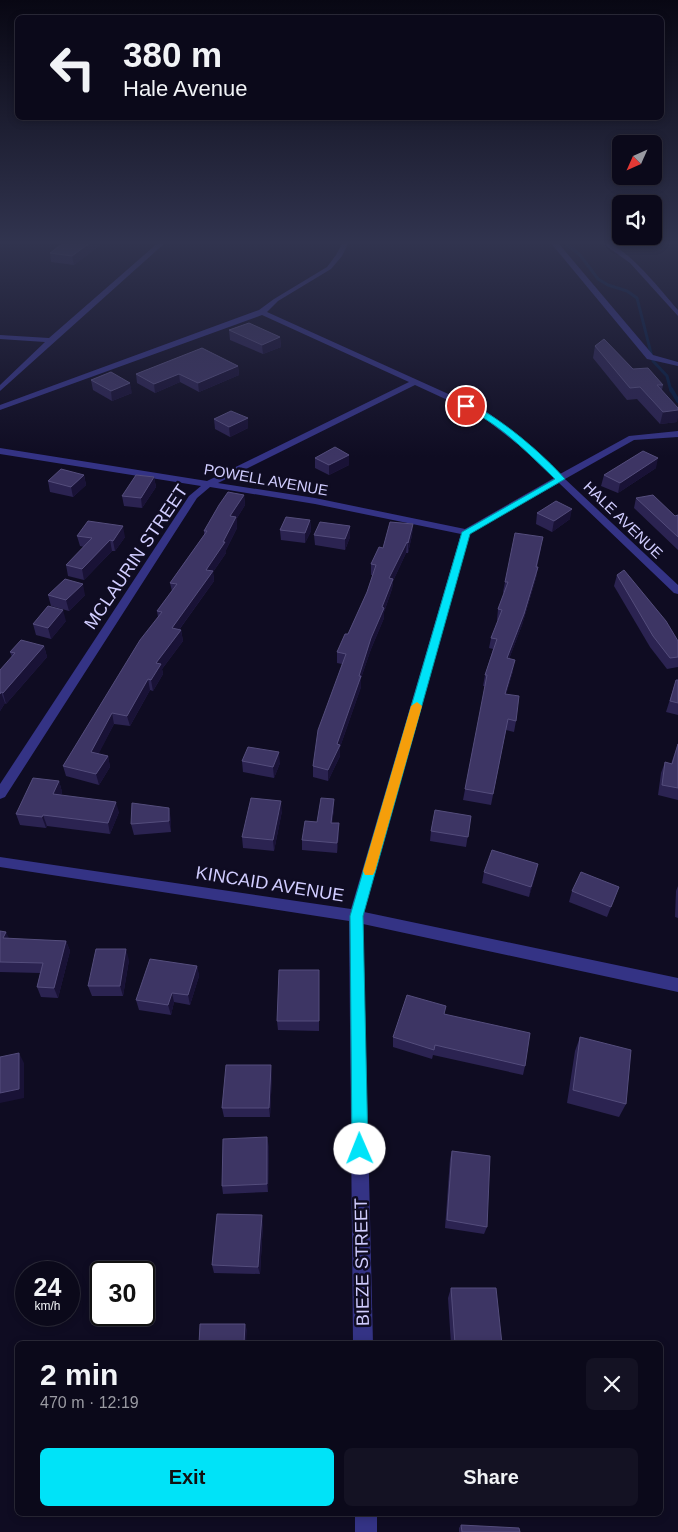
<!DOCTYPE html>
<html lang="en">
<head>
<meta charset="utf-8">
<style>
  body { margin:0; font-family:Arial,sans-serif; background:#141223; color:#f1f3f6; height:100vh; display:flex; flex-direction:column; font-size:19px; white-space:nowrap }
  * { box-sizing:border-box; margin:0 }
  p { font-size:16px; color:#9a9aa2 }
  .icon { flex:none; width:28px; height:28px; fill:none; stroke:currentColor; stroke-width:2; stroke-linecap:round; stroke-linejoin:round }
  .map { position:relative; flex:1; overflow:hidden }
  .details { position:absolute; left:15px; top:1341px; width:648px; height:175px; display:flex; flex-direction:column; background:#0b091a; border-radius:8px; box-shadow:0 2px 8px #0003,0 0 0 1px #2b2a39 }
  .details>* { flex:none }
  .guide { position:absolute; left:15px; top:15px; width:649px; height:105px; border-radius:8px; box-shadow:0 2px 8px #0003,0 0 0 1px #2b2a39; background:#0b091a; color:#f1f3f6; overflow:hidden }
  .needle { width:32px; rotate:225deg }
  .buttons { position:absolute; left:612px; top:135px; display:grid; gap:10px }
  .buttons a { display:grid; place-items:center; width:50px; height:50px; border-radius:8px; background:#0b091a; box-shadow:0 2px 8px #0003,0 0 0 1px #2b2a39; font-size:25px }
  .speed { position:absolute; left:15px; top:1261px; display:flex; gap:10px; font-size:25px; font-weight:700; text-align:center }
  .speed>* { display:grid; place-content:center; width:65px; height:65px; border-radius:50%; background:#0b091a; box-shadow:0 2px 8px #0003,0 0 0 1px #2b2a39; line-height:1 }
  .speed small { font-size:12px; font-weight:400 }
  .speed .limit { border:2px solid #111; border-radius:8px; background:#fff; color:#111 }
  .pin { position:absolute; display:grid; place-items:center; width:42px; height:42px; color:#fff; margin:-21px; border:2px solid #fff; border-radius:50%; box-shadow:0 1px 5px #0007 }
  .me { position:absolute; width:55px; margin:-28px; rotate:359deg; stroke-linejoin:round; filter:drop-shadow(0 0 4px #0008) }
  .turn { display:flex; align-items:center; gap:18px; height:105px; padding:0 25px; font-size:22px }
  .turn .icon { width:65px; height:65px; stroke-width:2.5 }
  .turn b { display:block; font-size:35px; line-height:42px }
  .round { display:grid; place-items:center; flex:none; width:52px; height:52px; border-radius:8px; background:#141223 }
  .headline { display:flex; align-items:center; justify-content:space-between; height:85px; padding:0 25px }
  h1 { font-size:30px; font-weight:700; line-height:38px }
  .primary-button { display:flex; gap:10px; margin-top:auto; padding:10px 25px }
  .primary-button a { flex:1; height:58px; border-radius:8px; background:#00e3f8; color:#111; font-size:20px; font-weight:700; line-height:58px; text-align:center }
  .primary-button a+a { background:#141223; color:#f1f3f6 }
  .map>svg:first-child { display:block }
  .lines { fill:none; stroke-linecap:round; stroke-linejoin:round }
  .stream-far1 { stroke:#061c41; stroke-width:3 }
  .stream { stroke:#061c41; stroke-width:4 }
  .minor { fill:#343385; fill-rule:evenodd }
  .wall { fill:#2b2351 }
  .shaded-wall { fill:#191236 }
  .building { fill:#3d3564; stroke:#544d7c }
  .route { fill:#00e3f8; stroke:#0094a1 }
  .slow { fill:#f59e0b }
  .labels { text-anchor:middle; stroke-width:5; stroke-linejoin:round; paint-order:stroke }
  .far-street-label { font-size:15px; fill:#d1cdff; stroke:#0f0c22 }
  .street-label { font-size:18px; fill:#d1cdff; stroke:#0f0c22 }
</style>
</head>
<body>
<div class="map">
<svg width="678" height="1532" viewBox="0 0 678 1532">
  <rect width="100%" height="100%" fill="#0f0c22"/>
  <g class="lines">
    <path class="stream-far1" d="M563,242L580,255L598,279L608,285L627,291L637,298L653,361L667,376L671,391"/>
    <path class="stream" d="M671,389L678,401"/>
    <g class="minor">
      <path d="M159,242H166L0,391V385L45,342L0,339V335L49,338Z"/>
      <path d="M343,242H349L342,256L331,269L278,301L267,312L486,411L526,442L560,474L629,436L678,431V437L634,440L565,479L678,585V594L674,593L559,483L470,533L364,912L678,978V992L363,924L373,1344H353L349,921L0,867V857L351,909L461,534L315,504L210,487L197,498L5,797L0,799V784L189,496L201,486L0,454V448L207,481L409,382L262,315L0,410V405L259,310L274,299L327,267L336,255ZM415,385L480,415L520,446L554,478L465,529L315,498L218,483Z"/>
      <path d="M550,242L559,244L653,355L678,362V366L647,359Z"/>
      <path d="M601,242C624,242 662,292 678,310V316L630,263Z"/>
      <rect x="355" y="1514" width="22" height="18"/>
    </g>
  </g>
  <g class="wall">
    <path d="M104,242L74,265L51,262L50,253Z"/>
    <path d="M229,330L280,337L281,347L263,354L230,340Z"/>
    <path d="M595,346L633,369L663,385L662,390L677,422L660,424L637,399L627,400L593,358Z"/>
    <path d="M238,366L239,375L199,392L180,382L155,393L137,383L136,374Z"/>
    <path d="M91,380L132,393L112,401L93,390Z"/>
    <path d="M248,418V428L230,437L215,429L214,419Z"/>
    <path d="M315,458L349,465L329,475L315,468Z"/>
    <path d="M656,468L618,493L601,486L604,475Z"/>
    <path d="M84,475L86,485L73,497L50,492L48,481Z"/>
    <path d="M154,477L156,487L142,508L124,506L122,496Z"/>
    <path d="M244,495L245,505L237,518V528L226,550V553L213,572L214,581L179,630H181L183,641L162,669L163,674L153,691L150,690L130,726L114,724L98,754L108,756L110,767L99,785L66,776L63,766L158,617L157,611L172,591L170,583L204,535V531Z"/>
    <path d="M636,498L675,516L678,515V550L634,508Z"/>
    <path d="M537,513L570,519L552,532L536,524Z"/>
    <path d="M310,520L311,531L305,543L281,540L280,530Z"/>
    <path d="M413,524L412,535L408,553H406L393,581L392,589L384,612V618L371,649L361,678V687L340,747V756L328,781L313,777V766L342,664L337,663V652L348,634L367,592L373,575H371V564L383,548Z"/>
    <path d="M350,526V537L345,550L315,545L314,535Z"/>
    <path d="M77,536L125,537L115,551H112L84,580L68,576L66,565L84,547L80,546Z"/>
    <path d="M541,548L537,567H538L536,578L522,625L509,659L513,671L506,694L516,721L514,732L506,730L491,805L463,800L485,686H483L485,675L493,649L489,648L491,638L498,620H497L498,609L504,593L503,592L505,582Z"/>
    <path d="M617,575L678,641V667L667,669L650,647L614,586Z"/>
    <path d="M48,595H85L69,611L51,606Z"/>
    <path d="M66,621L51,639L36,635L33,624Z"/>
    <path d="M44,646L47,657L6,704L5,703L0,711V670L12,657L10,652Z"/>
    <path d="M676,680H678V715L666,712Z"/>
    <path d="M678,743V800L658,795L661,773L665,762L671,764Z"/>
    <path d="M242,761L280,763L274,778L243,772Z"/>
    <path d="M59,781L62,792L61,795L119,812L110,834L47,826L46,828L20,825L16,814Z"/>
    <path d="M334,809L332,823L339,833L337,853L302,850V840L317,822Z"/>
    <path d="M282,811L274,851L243,848L242,837Z"/>
    <path d="M471,816L466,847L430,841L431,831Z"/>
    <path d="M171,819V832L134,835L131,824Z"/>
    <path d="M538,864L529,897L482,883L484,872Z"/>
    <path d="M678,886V918L675,917L676,891Z"/>
    <path d="M619,887L607,917L569,902L572,891Z"/>
    <path d="M0,931L9,939L66,941L70,951L58,998L41,997L37,987L40,973L0,972Z"/>
    <path d="M129,960L123,996H92L88,986Z"/>
    <path d="M197,966L199,976L190,1005L174,1002L171,1015L139,1010L136,1000Z"/>
    <path d="M319,970V1031L278,1030L277,1021Z"/>
    <path d="M445,1014L525,1066L523,1075L433,1055L432,1059L393,1047V1037Z"/>
    <path d="M580,1037L626,1104L619,1117L567,1103L575,1051Z"/>
    <path d="M272,1074L270,1117H224L222,1108Z"/>
    <path d="M269,1146L268,1192L223,1194L222,1186Z"/>
    <path d="M452,1151L487,1227L484,1234L445,1228L450,1159Z"/>
    <path d="M263,1223L260,1274L214,1273L212,1265Z"/>
    <path d="M451,1288L502,1344H451L448,1298Z"/>
    <path d="M461,1525L520,1532H459V1528Z"/>
  </g>
  <g class="shaded-wall">
    <path d="M91,242H104L74,265L72,256Z"/>
    <path d="M280,337L281,347L263,354L262,345Z"/>
    <path d="M238,366L239,375L199,392L198,383Z"/>
    <path d="M179,374L180,382L155,393L154,384Z"/>
    <path d="M130,383L132,393L112,401L111,391Z"/>
    <path d="M678,410V418L677,422L660,424L663,412Z"/>
    <path d="M248,418V428L230,437L229,427Z"/>
    <path d="M349,455V465L329,475V465Z"/>
    <path d="M658,458L656,468L618,493L620,483Z"/>
    <path d="M84,475L86,485L73,497L71,487Z"/>
    <path d="M154,477L156,487L142,508L141,498Z"/>
    <path d="M244,495L245,505L237,518V528L226,550V553L213,572L214,581L173,638L172,628L223,542L230,516Z"/>
    <path d="M572,509L570,519L552,532L554,521Z"/>
    <path d="M310,520L311,531L305,543V533Z"/>
    <path d="M413,524L412,535L408,553V543Z"/>
    <path d="M123,526L125,537L115,551L113,541Z"/>
    <path d="M350,526V537L345,550V539Z"/>
    <path d="M110,540L112,551L84,580L82,569Z"/>
    <path d="M407,542L406,553L393,581L392,589L384,612V618L371,649L361,678V687L340,747V756L328,781V770L337,744L371,638L382,607L389,578Z"/>
    <path d="M538,567L536,578L522,625L505,669L507,658Z"/>
    <path d="M83,584L85,595L69,611L66,600Z"/>
    <path d="M63,610L66,621L51,639L48,628Z"/>
    <path d="M181,630L183,641L162,669L163,674L153,691L151,680L156,663Z"/>
    <path d="M44,646L47,657L6,704L3,693Z"/>
    <path d="M515,660L513,671L503,705L505,694Z"/>
    <path d="M148,679L150,690L130,726L127,716Z"/>
    <path d="M1,692L5,703L0,711V694Z"/>
    <path d="M112,713L114,724L94,763L91,752Z"/>
    <path d="M279,752L280,763L274,778L273,767Z"/>
    <path d="M108,756L110,767L99,785L96,774Z"/>
    <path d="M59,781L62,792L56,805L53,794Z"/>
    <path d="M334,799V809L331,833V823Z"/>
    <path d="M281,801L282,811L274,851L273,840Z"/>
    <path d="M116,802L119,812L110,834L108,823Z"/>
    <path d="M169,808L171,819V832L169,821Z"/>
    <path d="M43,815L47,826L46,828L42,817Z"/>
    <path d="M339,823V833L337,853V843Z"/>
    <path d="M538,864L536,875L529,897L531,887Z"/>
    <path d="M6,932L11,942L3,938Z"/>
    <path d="M66,941L70,951L58,998L54,988Z"/>
    <path d="M126,949L129,960L123,996L120,986Z"/>
    <path d="M197,966L199,976L190,1005L188,995Z"/>
    <path d="M172,993L174,1002L171,1015L168,1005Z"/>
    <path d="M19,1053L24,1063V1098L0,1103V1093Z"/>
    <path d="M271,1065L272,1074L270,1117L269,1108Z"/>
    <path d="M267,1137L269,1146L268,1192L267,1184Z"/>
    <path d="M262,1215L263,1223L260,1274L258,1267Z"/>
    <path d="M245,1324L247,1330L246,1344H244Z"/>
  </g>
  <g class="building">
    <path d="M65,242H91L72,256L50,253Z"/>
    <path d="M249,323L280,337L262,345L229,330Z"/>
    <path d="M604,339L633,369L648,368L663,385H657L678,408V410L663,412L640,387L630,388L595,346Z"/>
    <path d="M202,348L238,366L198,383L179,374L154,384L136,374Z"/>
    <path d="M111,372L130,383L111,391L91,380Z"/>
    <path d="M231,411L248,418L229,427L214,419Z"/>
    <path d="M335,447L349,455L329,465L315,458Z"/>
    <path d="M643,451L658,458L620,483L604,475Z"/>
    <path d="M61,469L84,475L71,487L48,481Z"/>
    <path d="M136,475L154,477L141,498L122,496Z"/>
    <path d="M228,492L244,495L230,516L236,517L223,542H225L206,570L213,571L172,628L181,630L156,663L161,664L151,680L148,679L127,716L112,713L91,752L108,756L96,774L63,766L140,640L162,612L157,611L177,584L170,583L207,531H204L219,505Z"/>
    <path d="M653,495L675,516L678,515V537L636,498Z"/>
    <path d="M556,501L572,509L554,521L537,513Z"/>
    <path d="M286,517L310,520L305,533L280,530Z"/>
    <path d="M88,521L123,526L113,541L110,540L82,569L66,565L92,538L77,536Z"/>
    <path d="M320,522L350,526L345,539L314,535Z"/>
    <path d="M390,522L413,524L408,543L407,542L389,578L393,579L382,607L384,608L371,638L359,676H361L337,744L340,745L328,770L313,766L318,730L346,654L337,652L345,634H348L367,592L376,565L371,564L379,547L383,548Z"/>
    <path d="M515,533L543,537L536,567H538L524,614L507,658L515,660L505,694L519,696L516,721L508,719L493,794L465,789L487,675H485L497,639L491,638L502,610L498,609L508,582H505Z"/>
    <path d="M624,570L666,621L678,641V657L670,658L653,636L617,575Z"/>
    <path d="M65,579L83,584L66,600L48,595Z"/>
    <path d="M48,606L63,610L48,628L33,624Z"/>
    <path d="M21,640L44,646L3,693L1,692L0,694V670L15,653L10,652Z"/>
    <path d="M676,680H678V703L670,701Z"/>
    <path d="M678,744V788L662,785L665,762L672,764Z"/>
    <path d="M248,747L279,752L273,767L242,761Z"/>
    <path d="M33,778L59,781L53,794L116,802L108,823L43,815L42,817L16,814Z"/>
    <path d="M251,798L281,801L273,840L242,837Z"/>
    <path d="M321,798L334,799L331,823H339L337,843L302,840L305,821L317,822Z"/>
    <path d="M132,803L169,808V821L131,824Z"/>
    <path d="M435,810L471,816L468,837L431,831Z"/>
    <path d="M492,850L538,864L531,887L484,872Z"/>
    <path d="M581,872L619,887L611,907L572,891Z"/>
    <path d="M0,931L6,932L3,938L66,941L54,988L37,987L43,963L0,962Z"/>
    <path d="M96,949H126L120,986H88Z"/>
    <path d="M150,959L197,966L188,995L172,993L168,1005L136,1000Z"/>
    <path d="M279,970H319V1021H277Z"/>
    <path d="M407,995L446,1006L444,1014L530,1033L525,1066L435,1045L434,1050L393,1037Z"/>
    <path d="M580,1037L631,1050L626,1104L573,1090Z"/>
    <path d="M19,1053V1089L0,1093V1057Z"/>
    <path d="M226,1065H271L269,1108H222Z"/>
    <path d="M267,1137V1184L222,1186L223,1139Z"/>
    <path d="M452,1151L490,1156L487,1227L447,1220Z"/>
    <path d="M217,1214L262,1215L258,1267L212,1265Z"/>
    <path d="M451,1288H496L502,1344H455Z"/>
    <path d="M200,1324H245L244,1344H199Z"/>
    <path d="M461,1525L519,1528L520,1532H462Z"/>
  </g>
  <linearGradient id="sky" x2="0" y2="1"><stop stop-color="#080713"/><stop offset="0.53" stop-color="#31344f"/><stop offset="1" stop-color="#31344f" stop-opacity="0"/></linearGradient>
  <rect width="678" height="457" fill="url(#sky)"/>
  <path class="route" d="M466,403C495,412 545,456 565,479L470,534L363,916L368,1149L365,1155L360,1157L355,1155L352,1149L350,916L462,532L555,479C527,452 499,423 463,407L462,406Z"/>
  <path class="slow" d="M417,702L422,706L375,871L373,875H365L363,871L411,706Z"/>
  <g class="labels">
    <g class="far-street-label">
      <text transform="translate(266 480) rotate(10)" y="5">POWELL AVENUE</text>
      <text transform="translate(623 520) rotate(44)" y="5">HALE AVENUE</text>
    </g>
    <g class="street-label">
      <text transform="translate(136 557) rotate(-56)" y="6">MCLAURIN STREET</text>
      <text transform="translate(270 884) rotate(9)" y="6">KINCAID AVENUE</text>
      <text transform="translate(362 1262) rotate(-91)" y="6">BIEZE STREET</text>
    </g>
  </g>
</svg>
<div class="buttons">
<a><svg class="needle" viewBox="-14 -14 28 28"><path d="M0-13l5 13h-10z" fill="#e53935"/><path d="M0 13l5-13h-10z" fill="#9a9aa2"/></svg></a>
<a><svg class="icon" aria-label="sound" viewBox="0 0 24 24"><path d="M4 9h4l5-4v14l-5-4H4zM17 9q2 3 0 6"/></svg></a>
</div>
<div class="speed"><div>24<small>km/h</small></div><div class="limit">30</div></div>
<div class="pin" style="left:466px;top:406px;background:#d93025"><svg class="icon" aria-label="arrive" viewBox="0 0 24 24"><path d="M6 21V4h12l-3 4 3 4H6"/></svg></div>
<svg class="me" style="left:360px;top:1149px" viewBox="-20 -20 40 40"><circle r="19" fill="#fff"/><path d="M0-13L10 11 0 6-10 11z" fill="#00e3f8"/></svg>
<div class="guide">
<div class="turn"><svg class="icon" aria-label="left" viewBox="0 0 24 24"><path d="M17 20v-9H6M10 6l-5 5 5 5"/></svg><div><b>380 m</b>Hale Avenue</div></div>
</div>
<section class="details">
<div class="headline"><div><h1>2 min</h1><p>470 m · 12:19</p></div><a class="round"><svg class="icon" aria-label="close" viewBox="0 0 24 24"><path d="M6 6l12 12M18 6L6 18"/></svg></a></div>
<div class="primary-button"><a>Exit</a><a>Share</a></div>
</section>
</div>
</body>
</html>
